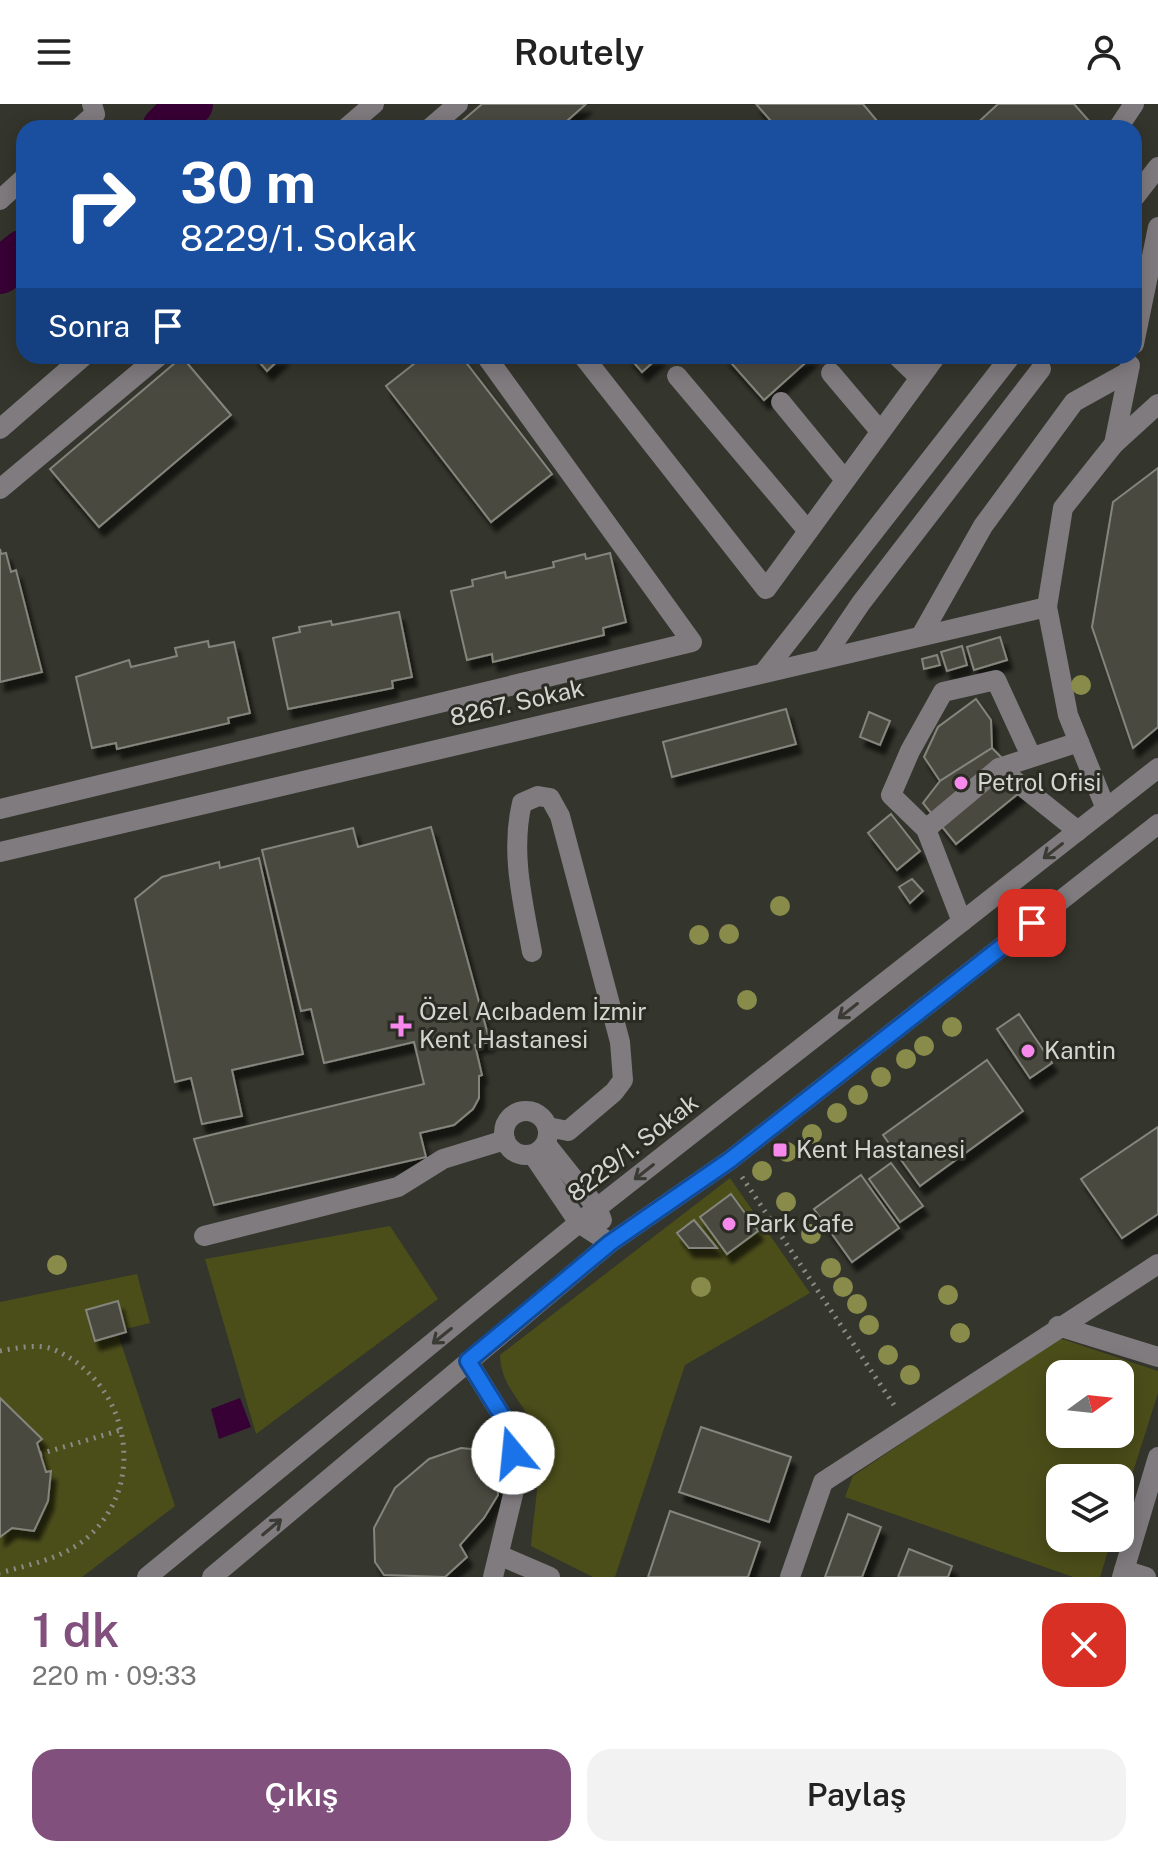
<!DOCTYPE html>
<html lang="tr">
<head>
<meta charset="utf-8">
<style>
  body { margin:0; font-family:"Public Sans",sans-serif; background:#f2f2f2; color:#222; height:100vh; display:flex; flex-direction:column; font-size:30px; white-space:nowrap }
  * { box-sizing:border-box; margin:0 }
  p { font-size:26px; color:#767676 }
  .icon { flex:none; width:44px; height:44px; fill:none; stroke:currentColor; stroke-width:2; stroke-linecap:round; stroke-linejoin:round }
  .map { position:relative; height:1473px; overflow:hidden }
  .side { display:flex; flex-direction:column; background:#fff; flex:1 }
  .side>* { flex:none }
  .guide { position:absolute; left:16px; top:16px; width:1126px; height:244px; border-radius:24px; box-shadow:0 4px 20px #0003; background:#1a4fa0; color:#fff; overflow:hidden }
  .needle { width:52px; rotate:75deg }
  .buttons { position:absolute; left:1046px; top:1256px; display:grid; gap:16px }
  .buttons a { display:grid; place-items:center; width:88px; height:88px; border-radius:16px; background:#fff; box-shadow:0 4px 20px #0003; font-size:40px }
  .pin { position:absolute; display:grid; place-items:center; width:68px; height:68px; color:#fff; margin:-34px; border-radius:16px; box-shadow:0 4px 12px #0006 }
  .me { position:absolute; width:88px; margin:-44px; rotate:343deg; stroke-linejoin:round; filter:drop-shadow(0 0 6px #0008) }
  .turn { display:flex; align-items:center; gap:28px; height:168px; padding:0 32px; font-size:36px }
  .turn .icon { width:104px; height:104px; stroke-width:2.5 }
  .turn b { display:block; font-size:56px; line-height:68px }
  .then { display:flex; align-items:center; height:76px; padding:0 32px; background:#0003; gap:16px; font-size:30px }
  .round { display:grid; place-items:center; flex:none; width:84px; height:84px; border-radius:24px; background:#f2f2f2 }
  .headline { display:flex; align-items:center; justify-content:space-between; height:136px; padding:0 32px }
  h1 { font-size:48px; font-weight:600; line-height:60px; color:#82507d }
  .action { display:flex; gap:16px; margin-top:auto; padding:16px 32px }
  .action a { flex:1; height:92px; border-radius:24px; background:#82507d; color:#fff; font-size:32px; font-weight:600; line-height:92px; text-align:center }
  .action a+a { background:#f2f2f2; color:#222 }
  header { display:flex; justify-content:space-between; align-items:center; height:104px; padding:0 32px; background:#fff; font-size:36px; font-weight:600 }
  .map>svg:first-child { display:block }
  .green { fill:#4c4e1a; fill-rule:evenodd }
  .water { fill:#380135 }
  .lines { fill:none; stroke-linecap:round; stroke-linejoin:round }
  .river { stroke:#380135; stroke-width:46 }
  .building { fill:#494941; stroke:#84857b; stroke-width:2; filter:url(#shadow) }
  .path { stroke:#8a8b84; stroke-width:5; stroke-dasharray:2 6; stroke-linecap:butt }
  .minor { stroke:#7f7b7f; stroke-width:20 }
  .tree { fill:#888b4a }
  .oneway { stroke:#3b3b35 }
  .route-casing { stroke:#114b97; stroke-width:20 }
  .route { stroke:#1a73e8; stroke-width:14 }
  .poi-dot { fill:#f788ec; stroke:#2a2b23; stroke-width:3 }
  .labels { text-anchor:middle; stroke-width:6; stroke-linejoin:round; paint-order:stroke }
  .street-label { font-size:24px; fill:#d4d5d0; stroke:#2a2b23 }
  .poi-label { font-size:24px; fill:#d4d5d0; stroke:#2a2b23; text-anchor:start }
</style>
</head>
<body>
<header><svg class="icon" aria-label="menu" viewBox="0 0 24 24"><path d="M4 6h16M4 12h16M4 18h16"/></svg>Routely<svg class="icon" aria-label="person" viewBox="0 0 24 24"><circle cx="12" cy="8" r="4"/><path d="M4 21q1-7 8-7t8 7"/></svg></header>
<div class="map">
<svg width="1158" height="1473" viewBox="0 0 1158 1473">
  <defs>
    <filter id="shadow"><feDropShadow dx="5" dy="9" stdDeviation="2" flood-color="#0009"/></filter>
  </defs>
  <rect width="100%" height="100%" fill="#34352c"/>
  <g class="green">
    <path d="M730,1074L810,1189L685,1261L615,1473H593L531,1442C533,1411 544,1359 535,1329C527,1299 501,1286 500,1251Z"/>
    <path d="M390,1122L438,1195L256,1330L205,1155Z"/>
    <path d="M137,1170L150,1219L117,1227L175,1402L82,1473H0V1198Z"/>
    <path d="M1059,1234L1158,1267V1289L1120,1409V1374H1060V1434H1112L1100,1473H1073L845,1393L853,1372ZM1060,1270H1120V1330H1060Z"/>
  </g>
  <path class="water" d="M240,1294L251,1323L219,1335L211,1305Z"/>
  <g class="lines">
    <g class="river">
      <path d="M165,24L190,0"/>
      <path d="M0,167L24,148"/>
    </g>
  </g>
  <g class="building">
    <path d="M482,0H586L559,24H454Z"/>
    <path d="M756,0H863L883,24H777Z"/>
    <path d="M998,0H1074L1089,17L1081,24H972Z"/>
    <path d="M254,252H283L267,267Z"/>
    <path d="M424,252H461L552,370L491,418L386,282Z"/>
    <path d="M628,252H660L642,268Z"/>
    <path d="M725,252H813L764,296Z"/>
    <path d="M182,253L231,311L99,423L50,365Z"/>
    <path d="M1158,364V623L1133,644L1092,523L1113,398Z"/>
    <path d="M0,445L1,450L6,449L11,468L16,466L42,568L0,578Z"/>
    <path d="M610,449L626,518L603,524L604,531L493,558L492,550L467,556L451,487L473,482L472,476L505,468L506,474L554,463L553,458L585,450L586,455Z"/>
    <path d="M399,508L412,573L392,577L393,584L288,605L273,534L300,528L299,523L331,517L332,521Z"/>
    <path d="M1000,533L1007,556L974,566L967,543Z"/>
    <path d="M208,537L209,543L234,538L250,609L228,614L229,619L117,645L116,639L92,644L76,573L129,556L131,563L177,552L175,544Z"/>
    <path d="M962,542L967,561L947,567L941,548Z"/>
    <path d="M937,551L940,561L924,565L922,555Z"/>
    <path d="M976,595L991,616L992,644L940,677L924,653L938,623Z"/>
    <path d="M786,605L796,640L672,673L663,638Z"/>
    <path d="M869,608L890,617L880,641L860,633Z"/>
    <path d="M992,644L1029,681L956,740L923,699L940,677Z"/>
    <path d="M891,710L920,747L897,766L868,729Z"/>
    <path d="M431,723L490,938L475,941L482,971L479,972V994L473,1005L454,1021L420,1029L426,1053L214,1101L194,1035L424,980L414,938L324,959L311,905L301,907L262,746L353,724L358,743Z"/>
    <path d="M259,754L303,950L232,966L242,1012L202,1020L191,974L175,978L135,795L162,773L219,758L220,764Z"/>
    <path d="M912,775L923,787L910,799L899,783Z"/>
    <path d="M1019,910L1052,959L1030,974L997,925Z"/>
    <path d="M987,956L1023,1007L920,1082L883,1031Z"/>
    <path d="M1158,1023V1110L1122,1134L1081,1075Z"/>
    <path d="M891,1059L923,1102L900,1118L869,1075Z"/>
    <path d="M861,1071L899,1124L852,1158L814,1105Z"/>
    <path d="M731,1090L758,1127L727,1150L700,1113Z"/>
    <path d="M694,1116L717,1144H689L677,1129Z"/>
    <path d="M118,1197L126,1228L95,1237L86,1206Z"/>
    <path d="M0,1294L42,1335L37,1339L46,1368L51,1367L48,1397L34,1427L12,1424L0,1433Z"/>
    <path d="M701,1323L791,1353L769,1418L679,1388Z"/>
    <path d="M461,1344L482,1346L497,1365L498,1391L484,1414L460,1441L467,1453L445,1473L384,1471L375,1458L374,1424L395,1384L429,1355Z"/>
    <path d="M670,1407L760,1438L748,1473H648Z"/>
    <path d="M848,1410L881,1423L862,1473H825Z"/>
    <path d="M909,1445L952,1462L948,1473H898Z"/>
  </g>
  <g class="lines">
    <g class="path">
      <path d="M742,1073L896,1304"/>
      <path d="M0,1247C16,1244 39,1239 55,1246C127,1278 149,1376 90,1431C66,1454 31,1460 0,1469"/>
      <path d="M40,1350L121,1326"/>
    </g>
    <g class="minor">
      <path d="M79,24L95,10L92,0"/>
      <path d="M346,24L374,0"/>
      <path d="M430,24L458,0"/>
      <path d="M1118,24L1134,0"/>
      <path d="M1134,94L1158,63"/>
      <path d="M0,96L24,74"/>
      <path d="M1134,240L1158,123"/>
      <path d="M583,252L766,485L936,252"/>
      <path d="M897,252L920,274"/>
      <path d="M831,269L880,327"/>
      <path d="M677,272L808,427"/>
      <path d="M781,298L845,376"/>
      <path d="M0,325L84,252"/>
      <path d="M1114,340L1130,261"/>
      <path d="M0,385L159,252"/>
      <path d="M922,530L983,422L1074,298L1128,268"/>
      <path d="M825,552L861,499L1041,265"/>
      <path d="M765,567L1011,252"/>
      <path d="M999,664L1078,727"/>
      <path d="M0,705L692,538L486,252"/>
      <path d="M1106,705L1068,611L1047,503L1063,404L1114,340L1158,300"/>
      <path d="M926,725L891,691L910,647L943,588L996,576L1031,652"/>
      <path d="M0,748L1047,503"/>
      <path d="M962,818L926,725L999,664L1079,638"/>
      <path d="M532,848C523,798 510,749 522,699L538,692L550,694L560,712L620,938L623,976L614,988L568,1027L548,1023"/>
      <circle cx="526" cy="1029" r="22"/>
      <path d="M546,1040L597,1104L602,1116"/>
      <path d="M533,1051L579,1119L610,1139"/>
      <path d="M204,1132L398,1083L443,1055L505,1036"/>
      <path d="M1058,1222L1158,1253"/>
      <path d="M468,1257L509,1323L517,1374L493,1473"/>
      <path d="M501,1452L550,1473"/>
      <path d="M1124,1466L1146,1473"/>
      <path d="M147,1473L597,1104L1158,664"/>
      <path d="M212,1473L610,1139L730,1056L1158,720"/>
      <path d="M790,1473L823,1378L1158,1160"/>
      <path d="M1122,1473L1158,1353"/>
    </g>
  </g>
  <g class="tree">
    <circle cx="1081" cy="581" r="10"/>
    <circle cx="780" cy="802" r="10"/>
    <circle cx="729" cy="830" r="10"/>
    <circle cx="699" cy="831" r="10"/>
    <circle cx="747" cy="896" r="10"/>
    <circle cx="952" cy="923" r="10"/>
    <circle cx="924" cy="942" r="10"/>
    <circle cx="906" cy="955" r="10"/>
    <circle cx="881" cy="973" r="10"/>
    <circle cx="858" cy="991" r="10"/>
    <circle cx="837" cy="1009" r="10"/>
    <circle cx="812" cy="1030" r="10"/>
    <circle cx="787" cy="1048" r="10"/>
    <circle cx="762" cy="1067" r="10"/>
    <circle cx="786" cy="1098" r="10"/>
    <circle cx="811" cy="1130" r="10"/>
    <circle cx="57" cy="1161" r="10"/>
    <circle cx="831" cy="1164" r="10"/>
    <circle cx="701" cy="1183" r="10"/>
    <circle cx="843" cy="1183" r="10"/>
    <circle cx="948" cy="1191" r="10"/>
    <circle cx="857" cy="1200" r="10"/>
    <circle cx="869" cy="1221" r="10"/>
    <circle cx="960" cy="1229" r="10"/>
    <circle cx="888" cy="1251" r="10"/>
    <circle cx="910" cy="1271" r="10"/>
  </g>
  <defs><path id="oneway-shaft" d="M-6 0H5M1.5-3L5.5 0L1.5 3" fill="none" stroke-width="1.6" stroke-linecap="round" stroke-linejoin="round" transform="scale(2)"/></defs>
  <g class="oneway">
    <use href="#oneway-shaft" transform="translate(1053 747) rotate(142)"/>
    <use href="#oneway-shaft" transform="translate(848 907) rotate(142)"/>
    <use href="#oneway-shaft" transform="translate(644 1068) rotate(142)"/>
    <use href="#oneway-shaft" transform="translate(442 1232) rotate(141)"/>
    <use href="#oneway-shaft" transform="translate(272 1423) rotate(-40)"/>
  </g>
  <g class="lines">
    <g class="route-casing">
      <path id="route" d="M513,1349L509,1323L468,1257L610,1139L730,1056L1032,819"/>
    </g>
    <use href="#route" class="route"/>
  </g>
  <g class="poi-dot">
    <circle cx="961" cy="679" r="8"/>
    <path d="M397 910h8v8h8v8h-8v8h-8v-8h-8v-8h8z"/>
    <circle cx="1028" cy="947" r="8"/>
    <rect x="772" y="1038" width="16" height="16" rx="4"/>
    <circle cx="729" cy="1120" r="8"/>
  </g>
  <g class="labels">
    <g class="street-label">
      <text transform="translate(517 599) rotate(-13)" y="8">8267. Sokak</text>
      <text transform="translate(633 1044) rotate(-38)" y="8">8229/1. Sokak</text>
    </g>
    <g class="poi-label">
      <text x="977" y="687">Petrol Ofisi</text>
      <text x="419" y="916">Özel Acıbadem İzmir<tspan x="419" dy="28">Kent Hastanesi</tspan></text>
      <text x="1044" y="955">Kantin</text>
      <text x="796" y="1054">Kent Hastanesi</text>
      <text x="745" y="1128">Park Cafe</text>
    </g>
  </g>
</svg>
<div class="buttons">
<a><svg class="needle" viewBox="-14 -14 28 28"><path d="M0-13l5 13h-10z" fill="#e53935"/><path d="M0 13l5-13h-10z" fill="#767676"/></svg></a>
<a><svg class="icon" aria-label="layers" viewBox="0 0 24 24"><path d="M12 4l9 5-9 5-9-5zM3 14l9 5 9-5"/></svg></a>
</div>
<div class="pin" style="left:1032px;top:819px;background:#d93025"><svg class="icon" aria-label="arrive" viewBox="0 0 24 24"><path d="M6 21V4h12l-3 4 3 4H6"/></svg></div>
<svg class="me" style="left:513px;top:1349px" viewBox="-20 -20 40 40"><circle r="19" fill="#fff"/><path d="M0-13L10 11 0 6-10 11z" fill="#1a73e8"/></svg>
<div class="guide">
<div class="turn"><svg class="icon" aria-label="right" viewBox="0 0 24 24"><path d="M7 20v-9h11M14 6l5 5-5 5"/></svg><div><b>30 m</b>8229/1. Sokak</div></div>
<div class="then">Sonra<svg class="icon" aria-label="arrive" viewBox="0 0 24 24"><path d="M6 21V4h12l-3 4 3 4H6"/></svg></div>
</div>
</div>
<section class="side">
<div class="headline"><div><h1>1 dk</h1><p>220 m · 09:33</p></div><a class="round" style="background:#d93025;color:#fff"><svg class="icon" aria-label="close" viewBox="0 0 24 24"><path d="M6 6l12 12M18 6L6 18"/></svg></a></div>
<div class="action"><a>Çıkış</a><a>Paylaş</a></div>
</section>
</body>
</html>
